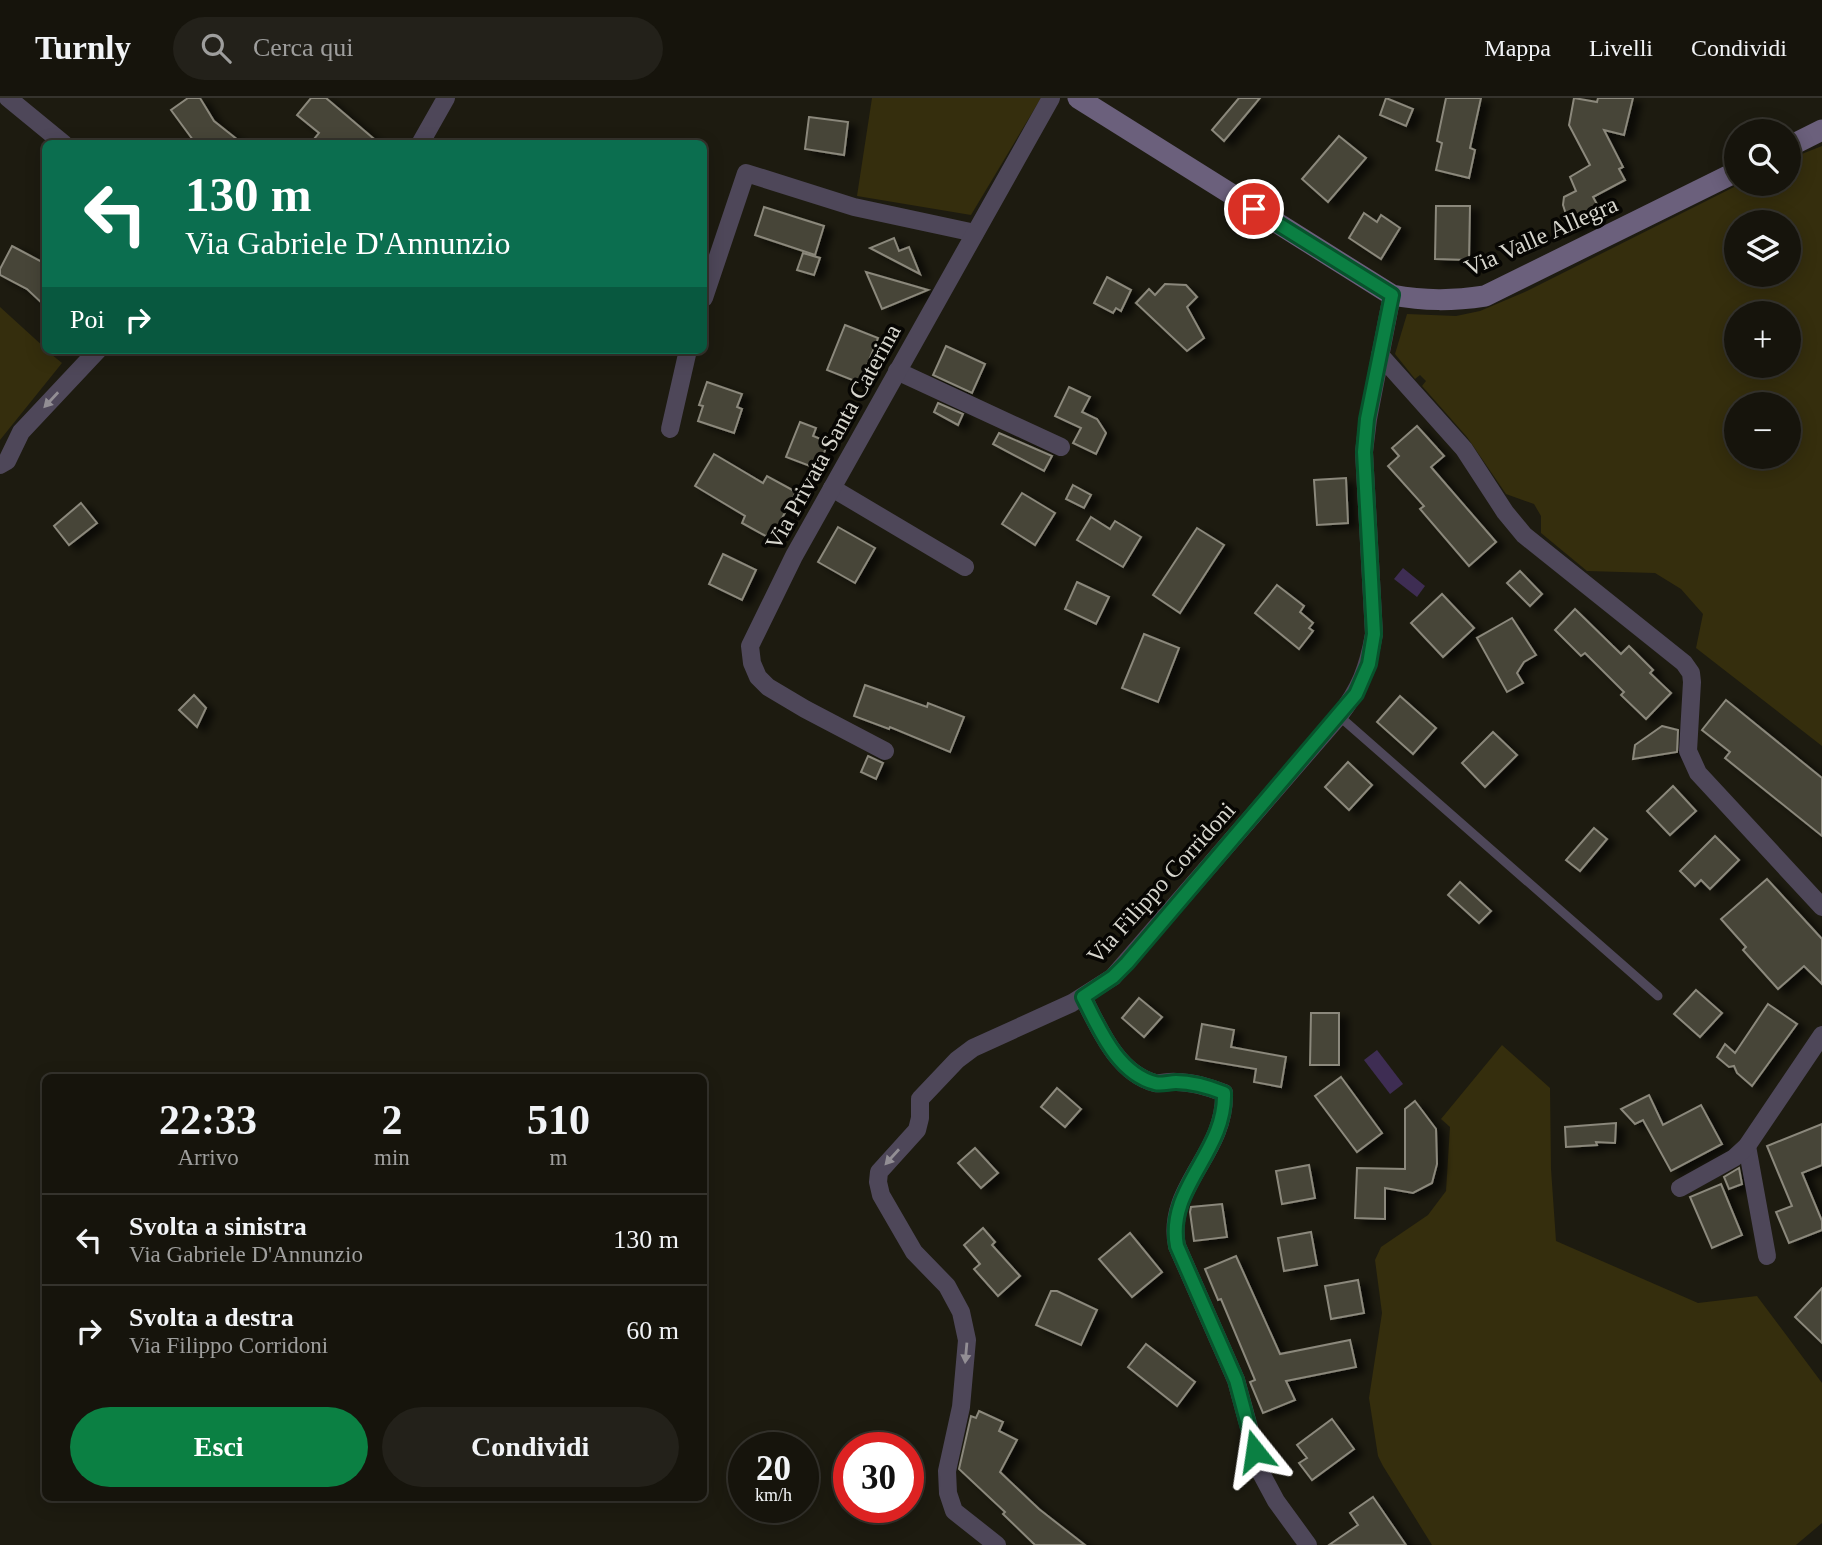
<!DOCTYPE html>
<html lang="it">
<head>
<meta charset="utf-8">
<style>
  body { margin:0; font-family:"Times New Roman",serif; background:#23211a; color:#f1f3f6; height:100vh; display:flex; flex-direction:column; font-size:26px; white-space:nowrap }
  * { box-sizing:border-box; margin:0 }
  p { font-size:23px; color:#9e9e9d }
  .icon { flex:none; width:38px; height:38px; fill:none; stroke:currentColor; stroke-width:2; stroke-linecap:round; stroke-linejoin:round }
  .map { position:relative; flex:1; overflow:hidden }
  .drawer { position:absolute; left:42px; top:976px; width:665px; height:427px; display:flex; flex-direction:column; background:#16140c; border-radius:10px; box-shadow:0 4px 18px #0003,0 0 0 2px #35332d }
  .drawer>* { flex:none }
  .guide { position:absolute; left:42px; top:42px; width:665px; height:214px; border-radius:10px; box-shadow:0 4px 18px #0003,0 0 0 2px #35332d; background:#0b6e4f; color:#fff; overflow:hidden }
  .controls { position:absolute; left:1724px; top:21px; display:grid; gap:14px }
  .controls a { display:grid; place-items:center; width:77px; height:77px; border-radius:50%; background:#16140c; box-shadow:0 4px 18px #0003,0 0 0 2px #35332d; font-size:35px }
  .speed { position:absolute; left:728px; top:1334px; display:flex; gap:14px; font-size:35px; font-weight:700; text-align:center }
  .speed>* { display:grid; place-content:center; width:91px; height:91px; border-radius:50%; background:#16140c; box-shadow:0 4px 18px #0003,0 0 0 2px #35332d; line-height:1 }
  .speed small { font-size:18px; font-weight:400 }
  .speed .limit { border:10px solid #d22; background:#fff; color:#111 }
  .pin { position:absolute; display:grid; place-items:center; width:60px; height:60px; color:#fff; margin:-30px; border:4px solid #fff; border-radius:50%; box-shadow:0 2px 7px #0007 }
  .me { position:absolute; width:77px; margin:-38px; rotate:345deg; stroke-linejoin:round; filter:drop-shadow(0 0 5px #0008) }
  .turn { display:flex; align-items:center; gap:24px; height:147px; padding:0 28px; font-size:32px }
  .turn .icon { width:91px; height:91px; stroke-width:2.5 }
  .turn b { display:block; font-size:49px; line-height:60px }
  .then { display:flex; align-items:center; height:66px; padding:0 28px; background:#0003; gap:14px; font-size:26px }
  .eta { display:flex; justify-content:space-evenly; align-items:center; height:119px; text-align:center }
  .eta b { font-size:42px; font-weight:600; line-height:49px }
  .primary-button { display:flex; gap:14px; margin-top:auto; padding:14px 28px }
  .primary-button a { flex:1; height:80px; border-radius:42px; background:#0b8043; color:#fff; font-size:28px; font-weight:600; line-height:80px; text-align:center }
  .primary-button a+a { background:#23211a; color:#f1f3f6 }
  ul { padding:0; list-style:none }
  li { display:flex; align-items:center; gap:21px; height:91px; padding:0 28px; border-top:2px solid #35332d }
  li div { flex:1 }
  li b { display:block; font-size:26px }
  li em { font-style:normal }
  header { display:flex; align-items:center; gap:42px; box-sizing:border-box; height:98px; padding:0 35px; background:#16140c; border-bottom:2px solid #35332d }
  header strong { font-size:33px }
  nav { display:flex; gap:38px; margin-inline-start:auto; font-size:24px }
  .search { width:490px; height:63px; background:#23211a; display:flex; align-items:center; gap:18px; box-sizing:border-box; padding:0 24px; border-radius:38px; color:#9e9e9d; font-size:26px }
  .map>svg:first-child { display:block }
  .green { fill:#352e0d; fill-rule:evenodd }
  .water { fill:#3e2d53 }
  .building { fill:#464438; stroke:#8b887b; stroke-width:2; filter:url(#shadow) }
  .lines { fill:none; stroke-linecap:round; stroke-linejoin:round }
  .service { stroke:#4e4759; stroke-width:9 }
  .minor { stroke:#4e4759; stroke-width:18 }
  .secondary { stroke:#6b607c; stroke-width:21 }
  .oneway { fill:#928e94 }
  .route-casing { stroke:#07532c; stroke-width:18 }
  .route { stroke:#0b8043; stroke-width:12 }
  .labels { text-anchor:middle; stroke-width:7; stroke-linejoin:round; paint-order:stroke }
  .street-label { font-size:24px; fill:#d7d6ce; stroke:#070603 }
</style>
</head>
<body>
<header>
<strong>Turnly</strong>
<div class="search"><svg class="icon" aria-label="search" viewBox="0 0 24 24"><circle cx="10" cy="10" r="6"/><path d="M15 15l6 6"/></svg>Cerca qui</div>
<nav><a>Mappa</a><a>Livelli</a><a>Condividi</a></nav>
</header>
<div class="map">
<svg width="1822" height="1447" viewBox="0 0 1822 1447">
  <defs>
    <filter id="shadow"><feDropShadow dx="8" dy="4.5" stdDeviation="3.5" flood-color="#0009"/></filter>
  </defs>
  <rect width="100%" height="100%" fill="#1d1b10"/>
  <g class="green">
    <path d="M872,0H1041L971,117L857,98Z"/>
    <path d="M1822,48V648L1696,550L1703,516L1681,491L1655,475L1587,473L1541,435V418L1534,406L1506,396L1467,339L1422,288L1426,283L1420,277L1415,281L1395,256L1407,216L1456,218L1480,213L1527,193L1740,86H1788L1789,61ZM1736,124H1788V177H1736ZM1736,215H1788V268H1736ZM1736,306H1788V359H1736Z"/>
    <path d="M0,209L45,250L46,252L62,265L0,342Z"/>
    <path d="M1502,947L1550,990L1551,1071L1556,1143L1698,1205L1757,1198L1822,1285V1425L1796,1447H1432L1383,1368L1378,1358L1369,1300L1382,1215L1375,1162L1381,1149L1428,1117L1446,1093L1450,1029L1441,1021Z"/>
  </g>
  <g class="water">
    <path d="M1403,470L1425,488L1417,499L1394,481Z"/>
    <path d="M1377,952L1403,986L1390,996L1364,962Z"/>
  </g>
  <g class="building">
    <path d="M188,0H200L214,23L243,46H196L171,12Z"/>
    <path d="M311,0H326L380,46H310L319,35L297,17Z"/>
    <path d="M1239,0H1260L1224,43L1212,32Z"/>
    <path d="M1386,0L1413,11L1406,28L1380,17Z"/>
    <path d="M1446,0H1481L1470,50L1475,52L1469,80L1436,72L1442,45L1437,43Z"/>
    <path d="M1574,0L1597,4L1598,0H1633L1624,37L1604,32L1623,69L1619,71L1625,82L1593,99L1600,112L1571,132L1563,107L1564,99L1576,93L1570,79L1590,67L1569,27Z"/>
    <path d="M809,19L848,24L844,57L805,51Z"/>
    <path d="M1339,38L1366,60L1328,104L1302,81Z"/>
    <path d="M1436,108H1470L1469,162L1435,161Z"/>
    <path d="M764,109L824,128L815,157L755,137Z"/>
    <path d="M1364,115L1377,124L1381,117L1400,130L1381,161L1349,140Z"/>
    <path d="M894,140L899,153L909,149L920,176L870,150Z"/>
    <path d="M12,148L46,166V209L27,191L0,177V171Z"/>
    <path d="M803,155L820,160L814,177L797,172Z"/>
    <path d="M866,174L928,192L882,211Z"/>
    <path d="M1107,179L1131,192L1121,213L1116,210L1113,215L1094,205Z"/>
    <path d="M1165,186L1186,187L1197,199L1187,209L1204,240L1187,253L1136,205L1149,191L1155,197Z"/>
    <path d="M845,227L878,240L860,285L827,272Z"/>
    <path d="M946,248L985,266L972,295L933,277Z"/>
    <path d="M707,284L742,296L737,309L742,311L734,335L698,323L703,308L699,307Z"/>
    <path d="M1069,289L1090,299L1082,314L1097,321L1106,335L1096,356L1073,345L1081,330L1055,318Z"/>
    <path d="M938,305L963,316L958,327L934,314Z"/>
    <path d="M800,324L816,330L813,338L828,344L818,371L786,359Z"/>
    <path d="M1417,328L1444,358L1431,369L1496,444L1469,468L1420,411L1424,408L1388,368L1399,358L1392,350Z"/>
    <path d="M999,335L1052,358L1044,373L993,346Z"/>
    <path d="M714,356L763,385L767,378L796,394L771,441L742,425L745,418L695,388Z"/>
    <path d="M1346,380L1348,425L1317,427L1314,382Z"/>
    <path d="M1073,387L1091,397L1084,410L1066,401Z"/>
    <path d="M1022,395L1055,415L1035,447L1002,426Z"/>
    <path d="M81,405L97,425L69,447L54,428Z"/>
    <path d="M1091,419L1110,431L1115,423L1141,439L1123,469L1077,442Z"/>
    <path d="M838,429L875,450L855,485L818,464Z"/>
    <path d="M1197,430L1224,447L1180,515L1153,497Z"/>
    <path d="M723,456L756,472L742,502L709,486Z"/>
    <path d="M1520,473L1542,496L1530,508L1507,485Z"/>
    <path d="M1077,484L1109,499L1096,526L1065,511Z"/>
    <path d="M1277,487L1304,508L1300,514L1313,525L1309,530L1313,533L1299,551L1255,515Z"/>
    <path d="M1442,496L1474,530L1443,559L1411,525Z"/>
    <path d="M1575,511L1621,556L1629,548L1653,572L1650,575L1671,595L1646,621L1621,597L1624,594L1585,555L1581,558L1555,532Z"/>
    <path d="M1512,520L1536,557L1524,564L1517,575L1523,585L1507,594L1477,540Z"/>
    <path d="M1144,536L1179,550L1158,604L1122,590Z"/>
    <path d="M865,587L927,609L928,605L964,619L950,654L890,629L889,631L854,618Z"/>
    <path d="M194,597L206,610L197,629L179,612Z"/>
    <path d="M1400,598L1436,630L1413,656L1377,624Z"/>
    <path d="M1726,602L1822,680V738L1725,660L1730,654L1702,632Z"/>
    <path d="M1662,628L1678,632L1677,654L1633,661L1635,647Z"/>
    <path d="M1493,634L1517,657L1485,689L1462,665Z"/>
    <path d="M868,658L883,665L876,681L861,674Z"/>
    <path d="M1348,664L1372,687L1349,712L1325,689Z"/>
    <path d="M1673,688L1696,713L1670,737L1647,713Z"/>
    <path d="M1594,730L1607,741L1580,773L1566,762Z"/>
    <path d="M1715,738L1739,762L1710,791L1701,782L1695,788L1680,773Z"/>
    <path d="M1767,781L1822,841V886L1804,868L1778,891L1743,852L1746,849L1721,821Z"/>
    <path d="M1460,784L1491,813L1479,825L1448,797Z"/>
    <path d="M1696,892L1722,915L1700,939L1674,916Z"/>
    <path d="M1139,900L1162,919L1144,939L1122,920Z"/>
    <path d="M1768,906L1797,926L1752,988L1737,975L1734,968L1729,969L1717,959L1725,946L1735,955Z"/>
    <path d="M1311,915H1339V967H1310Z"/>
    <path d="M1202,926L1234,932L1231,949L1286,959L1281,989L1254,984L1256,971L1196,961Z"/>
    <path d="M1341,979L1382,1035L1357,1054L1315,998Z"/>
    <path d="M1057,990L1081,1011L1065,1029L1041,1009Z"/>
    <path d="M1649,997L1663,1027L1701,1007L1722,1046L1671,1073L1643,1022L1635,1026L1621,1011Z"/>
    <path d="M1415,1003L1436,1031L1437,1066L1432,1085L1413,1095L1385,1090V1121L1355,1120L1357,1070L1405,1071V1011Z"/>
    <path d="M1616,1025L1615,1045L1596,1044L1597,1047L1566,1049L1565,1029Z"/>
    <path d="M1822,1026V1067L1802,1075L1822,1123V1132L1789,1145L1776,1114L1792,1108L1767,1048Z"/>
    <path d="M975,1050L998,1075L981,1090L958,1065Z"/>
    <path d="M1309,1067L1315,1100L1282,1106L1276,1073Z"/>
    <path d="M1739,1070L1742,1086L1729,1091L1724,1079Z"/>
    <path d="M1721,1086L1742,1137L1712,1150L1690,1099Z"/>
    <path d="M1222,1106L1227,1139L1194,1143L1190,1114L1191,1109Z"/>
    <path d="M983,1130L995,1144L992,1147L1020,1178L998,1198L974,1171L980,1166L964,1147Z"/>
    <path d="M1311,1134L1317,1167L1284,1173L1278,1140Z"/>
    <path d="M1130,1135L1162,1174L1132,1199L1099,1161Z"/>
    <path d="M1236,1158L1280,1256L1350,1242L1356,1269L1286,1283L1295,1302L1263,1315L1250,1284L1255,1282L1221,1201L1218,1202L1205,1171Z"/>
    <path d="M1358,1182L1364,1215L1331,1221L1325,1188Z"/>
    <path d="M1822,1190V1245L1795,1219Z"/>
    <path d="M1051,1193H1057L1097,1212L1081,1247L1036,1227Z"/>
    <path d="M1146,1246L1195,1284L1177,1308L1128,1269Z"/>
    <path d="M979,1313L1003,1324L999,1333L1017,1342L1000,1374L1039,1411L1085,1447H1035L1003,1416L1005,1414L959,1371L971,1318L976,1320Z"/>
    <path d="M1332,1321L1354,1351L1312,1382L1299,1365L1307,1360L1297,1347Z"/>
    <path d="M1373,1399L1406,1447H1329L1358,1427L1350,1415Z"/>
  </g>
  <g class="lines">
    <path class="service" d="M1339,618L1658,898"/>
    <g class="minor">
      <path d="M8,0L64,46"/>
      <path d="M420,46L446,0"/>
      <path d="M704,200L746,75L854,109L975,135"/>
      <path d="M1380,257L1464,351L1505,414L1524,437L1684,565L1691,575L1692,584L1688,653L1698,675L1822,809"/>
      <path d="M897,273L1061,349"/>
      <path d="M670,331L688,252"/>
      <path d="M0,367L7,363L21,334L98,252"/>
      <path d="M832,390L965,469"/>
      <path d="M885,653L805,611L768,589L758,579L752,565L750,548L794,458L1051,0"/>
      <path d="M1083,899C1099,930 1117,975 1155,985C1161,986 1169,983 1176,984C1193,984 1208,989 1224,995C1226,1056 1165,1089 1177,1148L1236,1282L1262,1377L1276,1403L1308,1447"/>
      <path d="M1747,1048L1767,1158"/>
      <path d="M1680,1090L1734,1060L1747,1048L1822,937"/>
      <path d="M997,1447L954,1413L948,1395L947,1373L961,1309L967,1242L961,1214L947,1188L914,1154L881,1097L878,1084L879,1074L917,1032L920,1020V1001L957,962L973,950L1072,905L1113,879L1339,618C1360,591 1368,570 1374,536L1364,354L1368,321L1392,197"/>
    </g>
    <g class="secondary">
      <path d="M1078,0L1392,197C1425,203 1452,203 1485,198L1736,74"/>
      <path d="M1788,49L1822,32"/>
    </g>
  </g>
  <defs><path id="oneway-solid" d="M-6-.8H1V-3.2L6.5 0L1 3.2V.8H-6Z" transform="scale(1.75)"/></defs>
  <g class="oneway">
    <use href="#oneway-solid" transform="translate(51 302) rotate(133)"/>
    <use href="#oneway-solid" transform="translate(892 1059) rotate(132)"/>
    <use href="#oneway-solid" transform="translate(966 1255) rotate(95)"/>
  </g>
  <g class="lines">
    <g class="route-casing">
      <path id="route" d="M1254,111L1392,197L1367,321L1364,354L1374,536L1369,566L1356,596L1127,865L1113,879L1083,899C1099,930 1117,975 1155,985C1161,987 1169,984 1176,984C1193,984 1209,989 1224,995C1226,1054 1166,1090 1177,1148L1236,1282L1255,1353"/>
    </g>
    <use href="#route" class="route"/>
  </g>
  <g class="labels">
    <g class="street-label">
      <text transform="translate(1541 138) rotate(-24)" y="8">Via Valle Allegra</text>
      <text transform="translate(833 339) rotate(-61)" y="8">Via Privata Santa Caterina</text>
      <text transform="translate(1161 785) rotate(-48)" y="8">Via Filippo Corridoni</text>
    </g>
  </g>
</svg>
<div class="controls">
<a><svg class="icon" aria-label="search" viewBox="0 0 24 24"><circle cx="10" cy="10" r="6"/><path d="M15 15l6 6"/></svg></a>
<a><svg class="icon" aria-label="layers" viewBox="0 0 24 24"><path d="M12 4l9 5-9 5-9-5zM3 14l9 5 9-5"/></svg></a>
<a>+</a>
<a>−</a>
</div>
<div class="speed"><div>20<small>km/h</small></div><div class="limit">30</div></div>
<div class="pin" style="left:1254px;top:111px;background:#d93025"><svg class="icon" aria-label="arrive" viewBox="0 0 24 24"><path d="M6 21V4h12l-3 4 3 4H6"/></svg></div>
<svg class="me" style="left:1255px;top:1353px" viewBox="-20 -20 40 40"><path d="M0-17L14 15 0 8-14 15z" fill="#0b8043" stroke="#fff" stroke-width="4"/></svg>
<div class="guide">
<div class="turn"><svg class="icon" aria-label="left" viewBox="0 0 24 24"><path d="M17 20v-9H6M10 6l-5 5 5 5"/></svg><div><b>130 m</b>Via Gabriele D'Annunzio</div></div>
<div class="then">Poi<svg class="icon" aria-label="right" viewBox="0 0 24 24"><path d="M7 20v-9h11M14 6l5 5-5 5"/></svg></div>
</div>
<section class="drawer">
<div class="eta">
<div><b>22:33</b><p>Arrivo</p></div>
<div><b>2</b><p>min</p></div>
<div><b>510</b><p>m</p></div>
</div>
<ul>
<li><svg class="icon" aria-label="left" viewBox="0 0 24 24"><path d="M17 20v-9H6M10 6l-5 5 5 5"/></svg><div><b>Svolta a sinistra</b><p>Via Gabriele D'Annunzio</p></div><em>130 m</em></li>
<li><svg class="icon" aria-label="right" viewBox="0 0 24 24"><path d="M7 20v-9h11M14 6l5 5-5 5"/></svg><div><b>Svolta a destra</b><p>Via Filippo Corridoni</p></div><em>60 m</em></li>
</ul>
<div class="primary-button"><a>Esci</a><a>Condividi</a></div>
</section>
</div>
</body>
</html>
